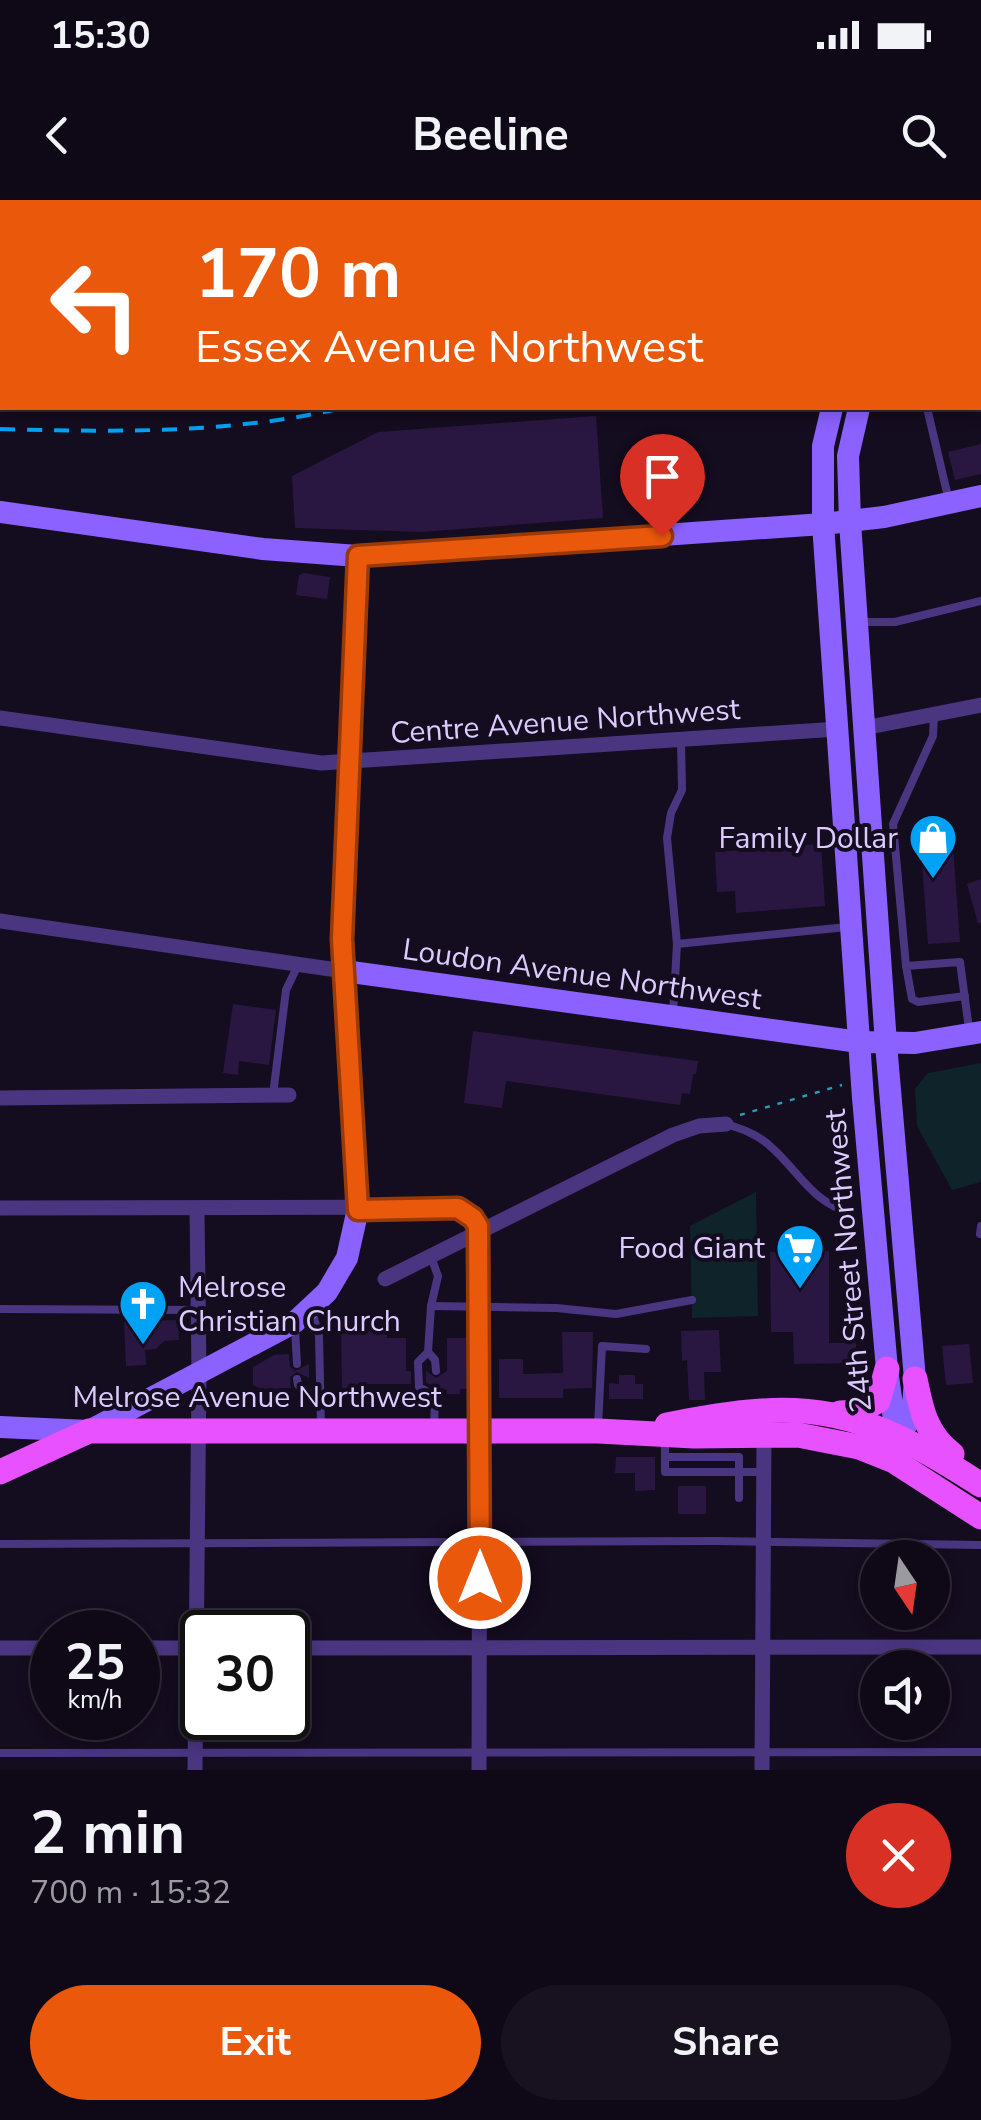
<!DOCTYPE html>
<html lang="en">
<head>
<meta charset="utf-8">
<style>
  body { margin:0; font-family:"Nunito Sans",sans-serif; background:#181220; color:#f1f3f6; height:100vh; display:flex; flex-direction:column; font-size:38px; white-space:nowrap }
  * { box-sizing:border-box; margin:0 }
  p { font-size:32px; color:#9b9aa1 }
  .icon { flex:none; width:55px; height:55px; fill:none; stroke:currentColor; stroke-width:2; stroke-linecap:round; stroke-linejoin:round }
  .map { position:relative; height:1570px; overflow:hidden }
  .side { display:flex; flex-direction:column; background:#0f0917; flex:1 }
  .side>* { flex:none }
  .hud { position:absolute; left:0px; top:0px; width:982px; height:210px; box-shadow:0 5px 15px #0003,0 0 0 2px #2f2a36; background:#ea580c; color:#fff; overflow:hidden }
  .needle { width:65px; rotate:167deg }
  .controls { position:absolute; left:860px; top:1340px; display:grid; gap:20px }
  .controls a { display:grid; place-items:center; width:90px; height:90px; border-radius:50%; background:#0f0917; box-shadow:0 5px 15px #0003,0 0 0 2px #2f2a36; font-size:50px }
  .speed { position:absolute; left:30px; top:1410px; display:flex; gap:20px; font-size:50px; font-weight:700; text-align:center }
  .speed>* { display:grid; place-content:center; width:130px; height:130px; border-radius:50%; background:#0f0917; box-shadow:0 5px 15px #0003,0 0 0 2px #2f2a36; line-height:1 }
  .speed small { font-size:25px; font-weight:400 }
  .speed .limit { border:5px solid #111; border-radius:15px; background:#fff; color:#111 }
  .pin { position:absolute; display:grid; place-items:center; width:85px; height:85px; color:#fff; margin:-102px -42px; border-radius:50% 50% 50% 0; rotate:-45deg; box-shadow:0 0 10px #0007 }
  .pin .icon { rotate:45deg }
  .me { position:absolute; width:110px; margin:-55px; rotate:0deg; stroke-linejoin:round; filter:drop-shadow(0 0 8px #0008) }
  .turn { display:flex; align-items:center; gap:35px; height:210px; padding:0 30px; font-size:45px }
  .turn .icon { width:130px; height:130px; stroke-width:2.5 }
  .turn b { display:block; font-size:70px; line-height:85px }
  .round { display:grid; place-items:center; flex:none; width:105px; height:105px; border-radius:52px; background:#181220 }
  .overview { display:flex; align-items:center; justify-content:space-between; height:170px; padding:0 30px }
  h1 { font-size:60px; font-weight:700; line-height:75px }
  .cta { display:flex; gap:20px; margin-top:auto; padding:20px 30px }
  .cta a { flex:1; height:115px; border-radius:60px; background:#ea580c; color:#fff; font-size:40px; font-weight:700; line-height:115px; text-align:center }
  .cta a+a { background:#181220; color:#f1f3f6 }
  .status { display:flex; justify-content:space-between; align-items:center; height:70px; padding:0 50px; background:#0f0917; direction:ltr }
  .status svg { height:28px; fill:currentColor }
  header { display:flex; justify-content:space-between; align-items:center; height:130px; padding:0 30px; background:#0f0917; font-size:45px; font-weight:700 }
  .map>svg:first-child { display:block }
  .green { fill:#0e242a }
  .building { fill:#2a1741 }
  .lines { fill:none; stroke-linecap:round; stroke-linejoin:round }
  .path { stroke:#299cb4; stroke-width:2.5; stroke-dasharray:5 8; stroke-linecap:butt }
  .lane { stroke:#4a3580; stroke-width:8 }
  .street { stroke:#4a3580; stroke-width:15 }
  .secondary { stroke:#8b61ff; stroke-width:22 }
  .primary { stroke:#e751ff; stroke-width:25 }
  .rail { stroke:#00a2f5; stroke-width:4; stroke-dasharray:15 12; stroke-linecap:butt }
  .route-casing { stroke:#983908; stroke-width:25 }
  .route { stroke:#ea580c; stroke-width:18 }
  .labels { text-anchor:middle; stroke-width:8; stroke-linejoin:round; paint-order:stroke }
  .street-label { font-size:30px; fill:#ddcaff; stroke:#140c1f }
  .poi-label { font-size:30px; fill:#ddcaff; stroke:#140c1f; text-anchor:end }
</style>
</head>
<body>
<div class="status"><b>15:30</b><svg viewBox="0 0 49 12"><path d="M0 12V9h3v3zM5 12V6h3v6zM10 12V3h3v9zM15 12V0h3v12zM26 1h20v11H26zM47 4h2v5h-2z"/></svg></div>
<header><svg class="icon" aria-label="back" viewBox="0 0 24 24"><path d="M15 5l-7 7 7 7"/></svg>Beeline<svg class="icon" aria-label="search" viewBox="0 0 24 24"><circle cx="10" cy="10" r="6"/><path d="M15 15l6 6"/></svg></header>
<div class="map">
<svg width="981" height="1570" viewBox="0 0 981 1570">
  <rect width="100%" height="100%" fill="#140c1f"/>
  <g class="green">
    <path d="M981,863V982L952,990L917,926L915,889L928,873Z"/>
    <path d="M756,992L758,1116L692,1118L690,1026Z"/>
  </g>
  <g class="building">
    <path d="M596,216L603,318L421,332L295,328L292,276L378,232Z"/>
    <path d="M981,244V274L955,280L948,252Z"/>
    <path d="M304,373L330,377L327,399L296,395L299,375Z"/>
    <path d="M951,621L960,742L928,744L919,623Z"/>
    <path d="M821,644L825,706L736,713L735,691L717,692L715,652Z"/>
    <path d="M981,679V723H978L967,684Z"/>
    <path d="M233,804L276,810L269,865L239,861L238,875L223,873Z"/>
    <path d="M473,831L698,861L696,874H693L690,894L682,893L680,905L506,881L502,908L464,903Z"/>
    <path d="M829,1051V1143H856V1154H849V1163L794,1164L793,1132H771L770,1052Z"/>
    <path d="M178,1120L179,1140L164,1141L156,1149L145,1150L146,1165L126,1166L124,1122Z"/>
    <path d="M341,1123H356V1131H387V1138H406V1171H411V1184H356L357,1189H342Z"/>
    <path d="M719,1130L721,1172H704L705,1200H689L687,1160L682,1161L681,1131Z"/>
    <path d="M562,1132H593L592,1188L563,1189V1198H499V1159H523V1174L563,1173Z"/>
    <path d="M447,1138H468V1189H460V1194H447V1190L426,1183V1171L436,1178L447,1171Z"/>
    <path d="M969,1144L973,1183L946,1185L942,1146Z"/>
    <path d="M289,1154L290,1167L295,1171L309,1164V1178L297,1172L290,1177L291,1188L261,1189L253,1185V1167L274,1155Z"/>
    <path d="M619,1175H635V1184H643V1199H609V1183L619,1184Z"/>
    <path d="M616,1257H655V1290L635,1291V1273H615Z"/>
    <rect x="678" y="1286" width="28" height="28"/>
  </g>
  <g class="lines">
    <path class="path" d="M740,915L842,885"/>
    <g class="lane">
      <path d="M791,0L793,2"/>
      <path d="M651,2L652,0"/>
      <path d="M0,158L2,157"/>
      <path d="M927,208L949,301"/>
      <path d="M861,422H895L981,401"/>
      <path d="M677,744L667,638L671,613L682,590L681,541"/>
      <path d="M906,766L893,624L933,536L934,515"/>
      <path d="M965,796L918,802L912,799L906,766L960,762L969,829"/>
      <path d="M673,814L677,744L847,727"/>
      <path d="M273,895L286,790L298,765"/>
      <path d="M726,924C742,929 757,934 770,946C797,969 813,1004 850,1012"/>
      <path d="M980,1034L981,1026"/>
      <path d="M431,1057L438,1076L431,1106L428,1152L435,1160L436,1171"/>
      <path d="M431,1106L556,1108L616,1114L692,1100"/>
      <path d="M0,1109L196,1110"/>
      <path d="M312,1111L319,1136L321,1226"/>
      <path d="M295,1129L297,1164"/>
      <path d="M428,1152L418,1162L419,1187L435,1196L434,1228"/>
      <path d="M297,1179L298,1185L306,1193L320,1195"/>
      <path d="M598,1226L602,1146L646,1149"/>
      <path d="M665,1239V1272H763"/>
      <path d="M665,1257H739V1298"/>
      <path d="M0,1344L716,1341L981,1345"/>
      <path d="M0,1553L981,1552"/>
    </g>
    <g class="street">
      <path d="M980,86H981"/>
      <path d="M0,518L321,563L838,529"/>
      <path d="M864,528L981,505"/>
      <path d="M0,721L344,771"/>
      <path d="M0,898L289,895"/>
      <path d="M0,1008L441,1007C450,1008 459,1007 466,1011C486,1023 480,1086 480,1108L479,1570"/>
      <path d="M385,1079L673,935L699,926L726,924"/>
      <path d="M0,1448H52"/>
      <path d="M138,1448H202"/>
      <path d="M288,1448L981,1447"/>
      <path d="M195,1570L199,1174L197,1009"/>
      <path d="M762,1570L764,1236"/>
    </g>
    <g class="secondary">
      <path d="M925,0V2"/>
      <path d="M909,2V0"/>
      <path d="M832,208L823,246V324L863,898L887,1169L896,1234L912,1219L915,1179L886,844L850,322L848,256L859,208"/>
      <path d="M0,312L263,349L358,356L823,324L884,317L981,296"/>
      <path d="M344,771L859,842L915,843L981,832"/>
      <path d="M0,1227L89,1231L295,1122L327,1092L347,1058L358,1009L343,739L358,356"/>
    </g>
    <g class="primary">
      <path d="M915,1179C921,1209 926,1235 952,1254"/>
      <path d="M840,1213L857,1212L878,1201L887,1169"/>
      <path d="M667,1225C808,1196 861,1207 981,1285"/>
      <path d="M0,1272L89,1231H598L694,1236L798,1235L859,1247L894,1261L981,1317"/>
    </g>
    <g class="rail">
      <path d="M696,2L698,0"/>
      <path d="M0,229C116,232 229,234 343,208"/>
    </g>
  </g>
  <g class="lines">
    <g class="route-casing">
      <path id="route" d="M480,1378L478,1026L473,1018L458,1008L358,1010L342,739L358,356L662,336"/>
    </g>
    <use href="#route" class="route"/>
  </g>
  <defs>
    <g id="shop-pin" transform="scale(2.5)"><path d="M0 17L-7.5 6A9.5 9.5 0 1 1 7.5 6Z" fill="#00a2f5" stroke="#140c1f"/><path d="M-5-2.5h2.3a2.7 3.5 0 0 1 5.4 0H5L5.5 6h-11ZM-1.5-2.5h3a1.5 2.3 0 0 0-3 0Z" fill="#fff"/></g>
    <g id="supermarket-pin" transform="scale(2.5)"><path d="M0 17L-7.5 6A9.5 9.5 0 1 1 7.5 6Z" fill="#00a2f5" stroke="#140c1f"/><path d="M-6-5.5h2.5l.6 2H6L4.5 2H-2.5L-4.4-4H-6ZM-1.5 3.2a1.3 1.3 0 1 0 .1 0ZM3 3.2a1.3 1.3 0 1 0 .1 0Z" fill="#fff"/></g>
    <g id="church-pin" transform="scale(2.5)"><path d="M0 17L-7.5 6A9.5 9.5 0 1 1 7.5 6Z" fill="#00a2f5" stroke="#140c1f"/><path d="M-1.2-6h2.4v3.5h3.3v2.4h-3.3V6h-2.4V-.1h-3.3v-2.4h3.3Z" fill="#fff"/></g>
  </defs>
  <g fill-rule="evenodd">
    <use href="#shop-pin" x="933" y="638"/>
    <use href="#supermarket-pin" x="800" y="1048"/>
    <use href="#church-pin" x="143" y="1104"/>
  </g>
  <g class="labels">
    <g class="street-label">
      <text transform="translate(565 521) rotate(-4)" y="10">Centre Avenue Northwest</text>
      <text transform="translate(582 774) rotate(8)" y="10">Loudon Avenue Northwest</text>
      <text transform="translate(848 1061) rotate(-95)" y="10">24th Street Northwest</text>
      <text x="257" y="1207">Melrose Avenue Northwest</text>
    </g>
    <g class="poi-label">
      <text x="898" y="648">Family Dollar</text>
      <text x="765" y="1058">Food Giant</text>
      <text x="178" y="1097" text-anchor="start">Melrose<tspan x="178" dy="34">Christian Church</tspan></text>
    </g>
  </g>
</svg>
<div class="controls">
<a><svg class="needle" viewBox="-14 -14 28 28"><path d="M0-13l5 13h-10z" fill="#e53935"/><path d="M0 13l5-13h-10z" fill="#9b9aa1"/></svg></a>
<a><svg class="icon" aria-label="sound" viewBox="0 0 24 24"><path d="M4 9h4l5-4v14l-5-4H4zM17 9q2 3 0 6"/></svg></a>
</div>
<div class="speed"><div>25<small>km/h</small></div><div class="limit">30</div></div>
<div class="pin" style="left:662px;top:336px;background:#d93025"><svg class="icon" aria-label="arrive" viewBox="0 0 24 24"><path d="M6 21V4h12l-3 4 3 4H6"/></svg></div>
<svg class="me" style="left:480px;top:1378px" viewBox="-20 -20 40 40"><circle r="17" fill="#ea580c" stroke="#fff" stroke-width="3"/><path d="M0-11L8 9 0 5-8 9z" fill="#fff"/></svg>
<div class="hud">
<div class="turn"><svg class="icon" aria-label="left" viewBox="0 0 24 24"><path d="M17 20v-9H6M10 6l-5 5 5 5"/></svg><div><b>170 m</b>Essex Avenue Northwest</div></div>
</div>
</div>
<section class="side">
<div class="overview"><div><h1>2 min</h1><p>700 m · 15:32</p></div><a class="round" style="background:#d93025;color:#fff"><svg class="icon" aria-label="close" viewBox="0 0 24 24"><path d="M6 6l12 12M18 6L6 18"/></svg></a></div>
<div class="cta"><a>Exit</a><a>Share</a></div>
</section>
</body>
</html>
